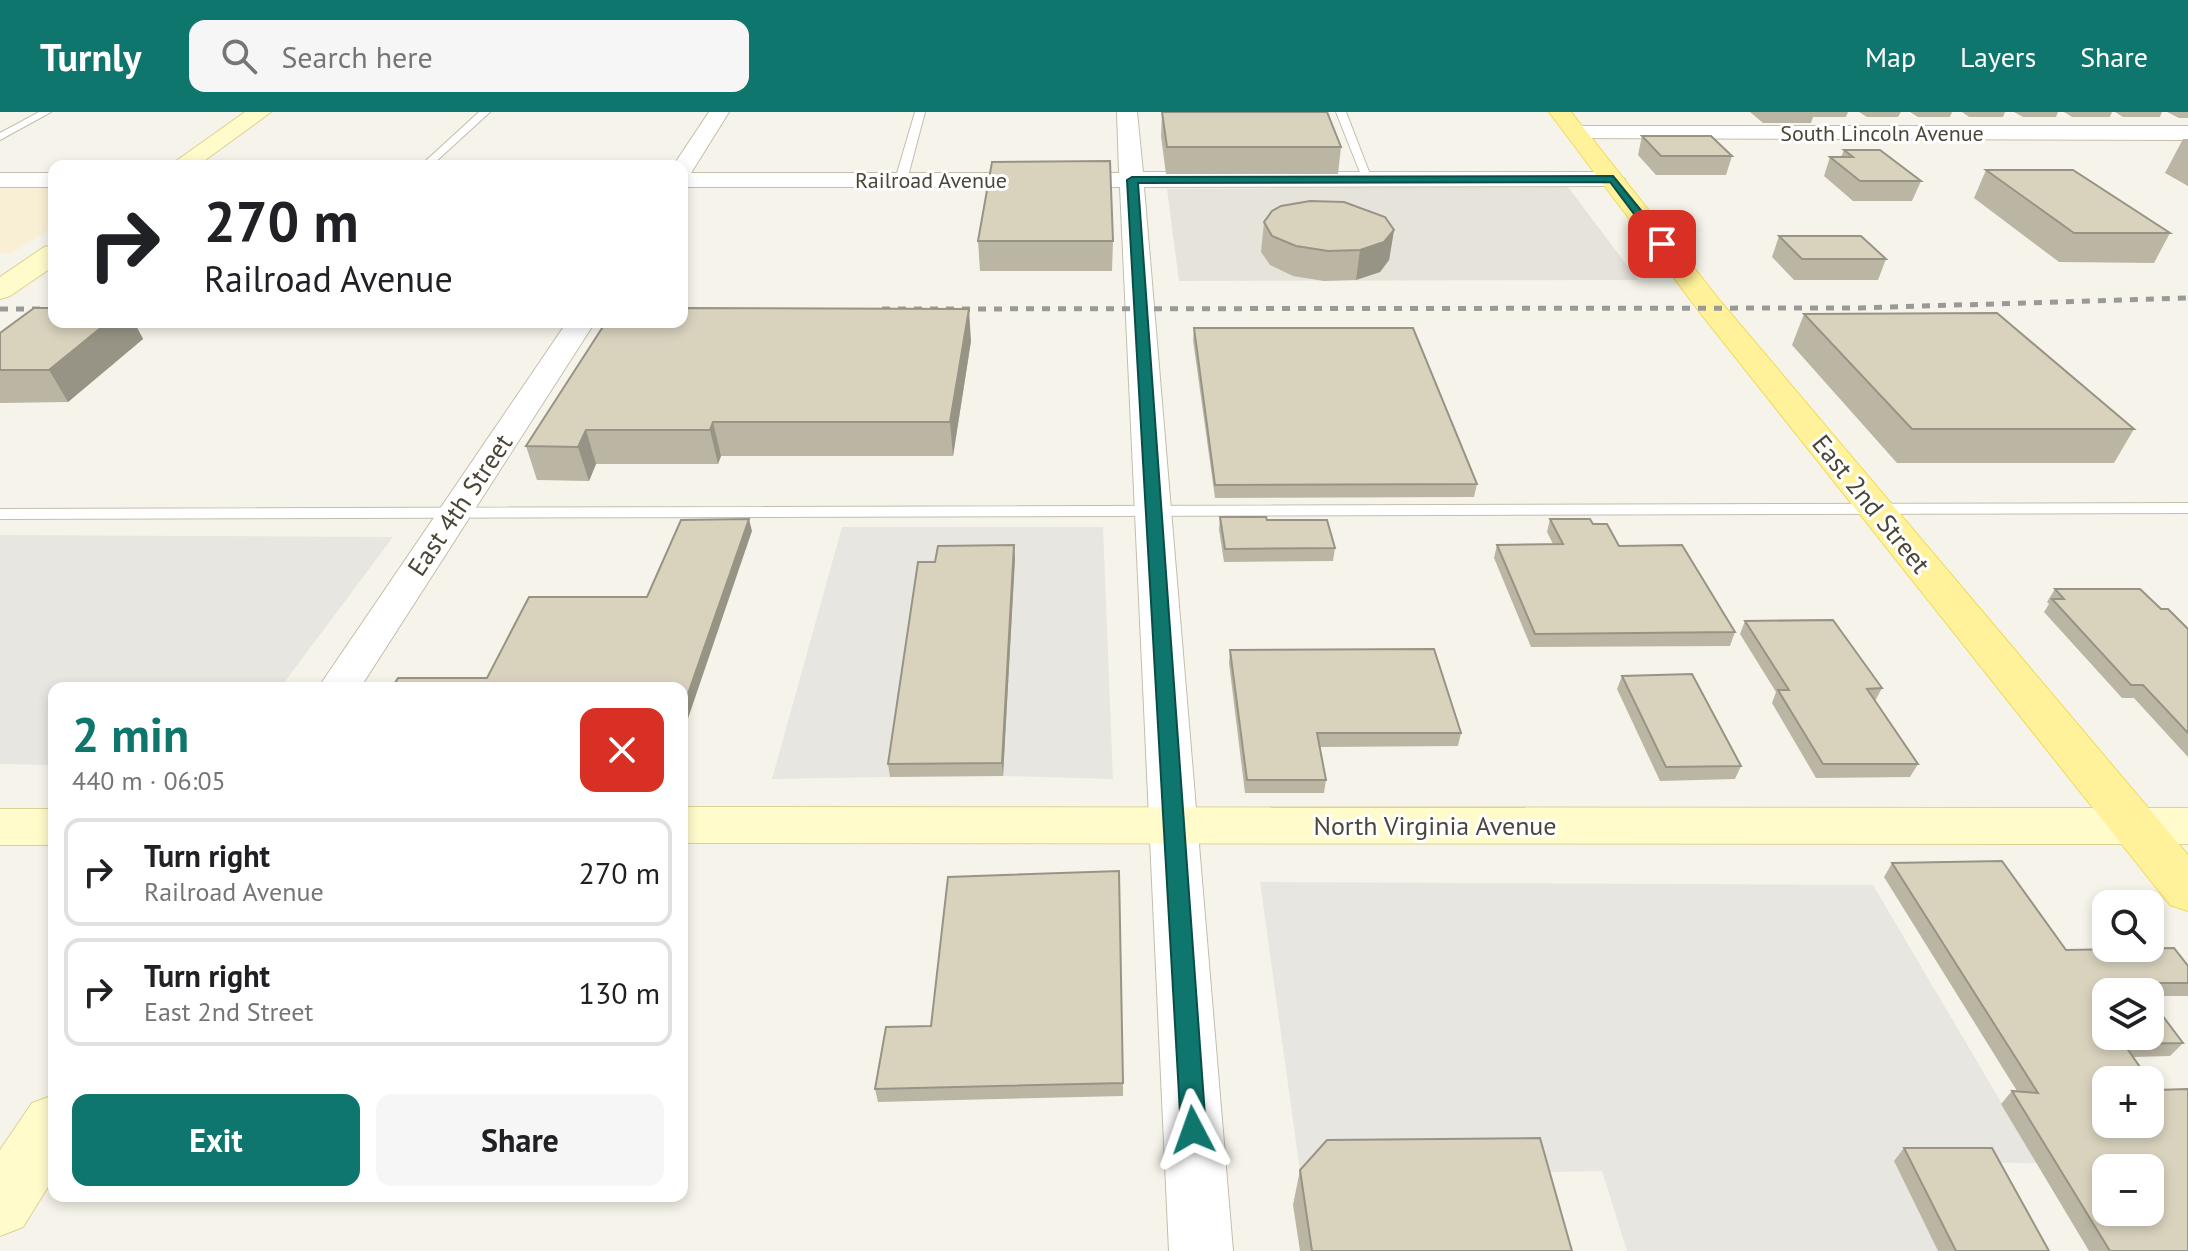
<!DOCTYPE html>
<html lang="en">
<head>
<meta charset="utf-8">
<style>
  body { margin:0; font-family:"PT Sans",sans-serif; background:#f6f6f6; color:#202124; height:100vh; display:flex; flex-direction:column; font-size:30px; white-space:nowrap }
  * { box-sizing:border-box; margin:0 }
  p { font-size:26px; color:#757577 }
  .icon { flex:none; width:44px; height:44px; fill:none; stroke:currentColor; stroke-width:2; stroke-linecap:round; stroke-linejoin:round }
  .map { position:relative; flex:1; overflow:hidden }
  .sheet { position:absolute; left:48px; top:570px; width:640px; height:520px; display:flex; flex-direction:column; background:#fff; border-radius:16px; box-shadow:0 4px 12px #0003 }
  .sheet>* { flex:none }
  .top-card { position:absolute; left:48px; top:48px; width:640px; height:168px; border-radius:16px; box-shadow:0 4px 12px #0003; background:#fff; color:#202124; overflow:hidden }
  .controls { position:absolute; left:2092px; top:778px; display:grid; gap:16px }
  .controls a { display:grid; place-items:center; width:72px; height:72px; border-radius:16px; background:#fff; box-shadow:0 4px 12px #0003; font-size:40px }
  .pin { position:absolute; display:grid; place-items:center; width:68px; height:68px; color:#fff; margin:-34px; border-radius:16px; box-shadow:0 4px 12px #0006 }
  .me { position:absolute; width:88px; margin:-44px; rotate:356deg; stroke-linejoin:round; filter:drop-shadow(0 0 6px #0008) }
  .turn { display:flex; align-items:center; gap:28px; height:168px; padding:0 24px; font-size:36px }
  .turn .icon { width:104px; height:104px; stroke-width:2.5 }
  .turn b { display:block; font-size:56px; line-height:68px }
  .round { display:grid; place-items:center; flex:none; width:84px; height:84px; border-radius:16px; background:#f6f6f6 }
  .head { display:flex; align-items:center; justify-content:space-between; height:136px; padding:0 24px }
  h1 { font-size:48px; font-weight:600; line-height:60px; color:#0f766e }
  .primary-button { display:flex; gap:16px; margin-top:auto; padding:16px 24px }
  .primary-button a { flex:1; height:92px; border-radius:16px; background:#0f766e; color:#fff; font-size:32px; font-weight:600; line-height:92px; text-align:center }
  .primary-button a+a { background:#f6f6f6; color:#202124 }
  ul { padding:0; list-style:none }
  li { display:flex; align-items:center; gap:24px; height:108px; margin:0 16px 12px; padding:0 8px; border:4px solid #e0e0e0; border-radius:16px }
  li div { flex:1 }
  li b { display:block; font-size:30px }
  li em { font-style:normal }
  header { display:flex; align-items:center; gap:48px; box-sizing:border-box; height:112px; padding:0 40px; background:#0f766e; color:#fff }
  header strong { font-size:38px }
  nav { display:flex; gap:44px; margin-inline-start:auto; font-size:28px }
  .search { width:560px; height:72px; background:#f6f6f6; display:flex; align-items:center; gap:20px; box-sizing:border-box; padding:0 28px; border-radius:16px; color:#757577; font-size:30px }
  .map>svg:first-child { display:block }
  .commercial { fill:#f9efd4 }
  .industrial { fill:#e6e3db }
  .parking { fill:#e7e6e1 }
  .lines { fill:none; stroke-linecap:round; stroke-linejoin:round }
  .lane-casing { stroke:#c3beab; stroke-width:2 }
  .street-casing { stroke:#c3beab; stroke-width:2 }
  .secondary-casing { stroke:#dad395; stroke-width:2 }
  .primary-casing { stroke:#efdb5e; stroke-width:2 }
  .lane { fill:#fff; fill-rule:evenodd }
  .street { fill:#fff; fill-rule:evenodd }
  .secondary { fill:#fffbcb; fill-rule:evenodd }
  .primary { fill:#fff29a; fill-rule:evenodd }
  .rail { stroke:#999; stroke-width:5; stroke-dasharray:8 8; stroke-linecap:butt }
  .wall { fill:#bbb5a3 }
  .shaded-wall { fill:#989485 }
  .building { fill:#d9d3be; stroke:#989485; stroke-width:2; fill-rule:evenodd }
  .route { fill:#0f766e; stroke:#0a4d48; stroke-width:2 }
  .labels { text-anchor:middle; stroke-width:6; stroke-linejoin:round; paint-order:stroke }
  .far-street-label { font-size:22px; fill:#4b4637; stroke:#fff }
  .street-label { font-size:26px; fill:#4b4637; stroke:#fff }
</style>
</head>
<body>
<header>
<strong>Turnly</strong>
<div class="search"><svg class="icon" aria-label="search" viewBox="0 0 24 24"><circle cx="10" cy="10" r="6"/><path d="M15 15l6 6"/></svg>Search here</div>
<nav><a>Map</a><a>Layers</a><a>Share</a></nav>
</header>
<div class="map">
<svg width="2188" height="1139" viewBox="0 0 2188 1139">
  <rect width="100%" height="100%" fill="#f6f4ea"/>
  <path class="commercial" d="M0,63H54V114L12,141H0Z"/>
  <path class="industrial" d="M1568,75L1638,168L1179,169L1167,77Z"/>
  <g class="parking">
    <path d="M842,415H1103L1113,667L1003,664L1015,447L917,450L919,463L890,665L772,667Z"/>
    <path d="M0,423L393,425L280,576H54V653L0,652Z"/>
    <path d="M1260,770L1873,773L2037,1051L1895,1050L1938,1139H1627L1602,1059L1319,1064L1300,1059Z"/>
  </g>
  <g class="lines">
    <g class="lane-casing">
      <g id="lane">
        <path d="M39,0H51L0,28V21Z"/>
        <path d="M479,0H490L431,54H420Z"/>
        <path d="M915,0H925L907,68L901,71L895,68Z"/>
        <path d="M1336,0H1346L1373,70L1363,68Z"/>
        <path d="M2188,391V401L0,407V397Z"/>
      </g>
    </g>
    <g class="street-casing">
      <g id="street">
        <path d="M709,0H729L691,61H1119L1117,0H1137L1143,60H1613L1625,67L1613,74L1144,75L1233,1139H1169L1120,75H682V54H673Z"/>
        <path d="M1577,14H2188V28L1569,26L1566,21Z"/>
        <rect x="0" y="61" width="54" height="14"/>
        <path d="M567,210H595L360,576H318Z"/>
      </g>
    </g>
    <g class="secondary-casing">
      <g id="secondary">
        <path d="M245,0H271L197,54H169Z"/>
        <path d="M54,133V154L10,184L0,187V165L44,135Z"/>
        <path d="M682,695L2188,696V732L682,731Z"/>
        <rect x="0" y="697" width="54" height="36"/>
        <path d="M54,983V1065L23,1115L0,1124V1038L32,991Z"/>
      </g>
    </g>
    <g class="primary-casing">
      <path id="primary" d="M1549,0H1571L1721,190L2188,743V799L2170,793L1701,202Z"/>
    </g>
    <use href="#lane" class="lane"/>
    <use href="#street" class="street"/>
    <use href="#secondary" class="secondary"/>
    <use href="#primary" class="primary"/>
    <g class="rail">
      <path d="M0,197H54"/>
      <path d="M882,197L1859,196L2188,186"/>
    </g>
  </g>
  <g class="wall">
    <path d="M1162,0L1341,35L1338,62H1166L1161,24Z"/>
    <path d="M1750,0H1848L1846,5H1813L1811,11H1763Z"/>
    <path d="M1859,0H1901L1898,5H1867Z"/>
    <path d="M1910,0H1952L1950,5H1918Z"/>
    <path d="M1962,0H2005L2003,5H1969Z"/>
    <path d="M2014,0H2058L2056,5H2023Z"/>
    <path d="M2064,0H2112L2110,5H2072Z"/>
    <path d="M2115,0H2162L2160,5H2123Z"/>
    <path d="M2167,0H2188V6H2179Z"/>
    <path d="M1642,24L1732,44L1726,63H1656L1638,43Z"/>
    <path d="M2183,27H2188V74L2165,61Z"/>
    <path d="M1844,38L1921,69L1912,89H1853L1824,64L1830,45H1841Z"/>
    <path d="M1986,58L2170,121L2154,151L2059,150L1974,86Z"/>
    <path d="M1264,110L1394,118L1389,148L1380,160L1356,168L1324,169L1293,164L1270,153L1261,140Z"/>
    <path d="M1779,124L1886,147L1878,168H1794L1772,145Z"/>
    <path d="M978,129H1113L1112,159H980Z"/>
    <path d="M1804,202L2134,317L2114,351H1897L1792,233Z"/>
    <path d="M54,210H134L143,227L68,290L0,291V221Z"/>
    <path d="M606,210L971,229L953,344H721L718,352H596L589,369L537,368L526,334Z"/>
    <path d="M1194,216L1477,372L1474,385L1215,386L1193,228Z"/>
    <path d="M1220,405L1267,408L1335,436L1333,449L1224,450L1219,418Z"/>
    <path d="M1550,407L1593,412L1619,434L1735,520L1730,534L1531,535L1494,446L1497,433L1553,432L1547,420Z"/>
    <path d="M1015,446L1003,664L890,665L888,652L935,450Z"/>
    <path d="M2055,477L2161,497L2188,517V645L2134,586H2122L2044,500L2049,492L2047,490Z"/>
    <path d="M1745,509L1882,576L1875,589L1918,652L1910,665L1816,666L1772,591L1776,580L1740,522Z"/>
    <path d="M1230,538L1461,621L1458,634L1320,635L1326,668L1324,681H1245L1229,551Z"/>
    <path d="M1622,564L1741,654L1735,667L1660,669L1617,577Z"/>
    <path d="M1892,751L2066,838L2188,854V884H2150V880H2106L2183,931L2170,944L2133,945L2188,1139H2089L2001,992L2012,979H2017L1884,765Z"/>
    <path d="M1123,971V984L878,990L875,977Z"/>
    <path d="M1904,1036L2049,1139H1938L1894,1049Z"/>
    <path d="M1300,1058L1572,1139H1300L1293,1093Z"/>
  </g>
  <g class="shaded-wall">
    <path d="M1394,118L1389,148L1380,160L1356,168L1360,138Z"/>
    <path d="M969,197L971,229L953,344L950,310Z"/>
    <path d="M108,210H134L143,227L68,290L49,258Z"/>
    <path d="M713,310L721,344L718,352L710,318Z"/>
    <path d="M586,318L596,352L589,369L578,335Z"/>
    <path d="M749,407L752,419L682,624V599Z"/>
    <path d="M1014,433L1015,446L1003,664L1002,651Z"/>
  </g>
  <g class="building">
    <path d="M1162,0H1327L1341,35H1167Z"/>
    <path d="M1642,24H1711L1732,44H1661Z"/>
    <path d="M1844,38H1880L1921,69H1860L1830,45H1853Z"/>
    <path d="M1110,49L1113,129H978L992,50Z"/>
    <path d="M1986,58H2073L2170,121H2074Z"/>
    <path d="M1310,89L1344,90L1385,105L1394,118L1384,130L1360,138L1328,139L1296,134L1272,124L1264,110L1272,99L1281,94Z"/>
    <path d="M1779,124H1861L1886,147H1802Z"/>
    <path d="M34,196H54V210H108L49,258H0V221Z"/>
    <path d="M682,196L969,197L950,310H713L710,318H586L578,335L526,334L606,210H682Z"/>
    <path d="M1997,201L2134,317H1912L1804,202Z"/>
    <path d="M1194,216H1413L1477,372L1215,373Z"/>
    <path d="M1220,405H1266L1267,408H1327L1335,436L1225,437Z"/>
    <path d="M749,407L682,599V576H392L398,566H487L529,485H647L681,408Z"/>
    <path d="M1550,407H1590L1593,412H1607L1619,434L1682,433L1735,520L1535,522L1497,433L1563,432Z"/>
    <path d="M1014,433L1002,651L888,652L918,450H935L938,434Z"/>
    <path d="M2055,477H2140L2161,497H2168L2188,517V621L2143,573H2131L2052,487H2064Z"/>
    <path d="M1833,508L1882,576L1867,577L1918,652H1823L1778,578H1789L1745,509Z"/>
    <path d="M1434,537L1461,621H1317L1326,668H1247L1230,538Z"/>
    <path d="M1692,562L1741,654L1666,655L1622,564Z"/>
    <path d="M2002,749L2066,838L2174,836L2188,854V871H2138L2145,880H2106V924H2150V887L2183,931L2124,932L2149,968H2106V1012H2150V970L2156,978L2188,977V1139H2110L2012,979L2038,981L1892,751ZM2106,1056H2150V1100H2106Z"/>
    <path d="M1119,759L1123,971L875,977L886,915L931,914L948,765Z"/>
    <path d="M1540,1026L1572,1139H1312L1300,1058L1327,1028Z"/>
    <path d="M1904,1036H1992L2049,1139H1956Z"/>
  </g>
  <path class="route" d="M1613,64L1666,129V134H1658L1610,70L1138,71L1206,1018L1202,1026L1193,1029L1184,1026L1181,1018L1127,68L1132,65Z"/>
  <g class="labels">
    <g class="far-street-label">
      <text x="1882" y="29">South Lincoln Avenue</text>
      <text x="931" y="76">Railroad Avenue</text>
    </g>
    <g class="street-label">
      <text transform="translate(1871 392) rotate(51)" y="9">East 2nd Street</text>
      <text transform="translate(460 393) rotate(-56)" y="9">East 4th Street</text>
      <text x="1435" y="723">North Virginia Avenue</text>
    </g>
  </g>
</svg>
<div class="controls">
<a><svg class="icon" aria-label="search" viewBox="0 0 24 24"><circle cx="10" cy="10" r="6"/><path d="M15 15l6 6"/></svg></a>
<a><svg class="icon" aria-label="layers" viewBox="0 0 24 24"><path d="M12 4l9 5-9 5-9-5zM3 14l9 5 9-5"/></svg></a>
<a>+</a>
<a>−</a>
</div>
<div class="pin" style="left:1662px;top:132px;background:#d93025"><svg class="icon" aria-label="arrive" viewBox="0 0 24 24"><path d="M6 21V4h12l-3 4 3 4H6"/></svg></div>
<svg class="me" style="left:1193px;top:1018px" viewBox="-20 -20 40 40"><path d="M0-17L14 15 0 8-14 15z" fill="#0f766e" stroke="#fff" stroke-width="4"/></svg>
<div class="top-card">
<div class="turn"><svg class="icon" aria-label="right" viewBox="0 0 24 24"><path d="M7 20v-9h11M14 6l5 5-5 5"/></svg><div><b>270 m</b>Railroad Avenue</div></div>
</div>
<section class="sheet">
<div class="head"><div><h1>2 min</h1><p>440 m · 06:05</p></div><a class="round" style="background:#d93025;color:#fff"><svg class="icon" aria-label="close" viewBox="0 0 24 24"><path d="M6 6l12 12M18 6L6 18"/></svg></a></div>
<ul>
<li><svg class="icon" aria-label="right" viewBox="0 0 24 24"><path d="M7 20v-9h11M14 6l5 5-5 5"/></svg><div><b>Turn right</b><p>Railroad Avenue</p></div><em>270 m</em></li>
<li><svg class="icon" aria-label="right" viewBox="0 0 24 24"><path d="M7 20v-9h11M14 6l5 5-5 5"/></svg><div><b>Turn right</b><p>East 2nd Street</p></div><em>130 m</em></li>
</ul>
<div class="primary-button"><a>Exit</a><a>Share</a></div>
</section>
</div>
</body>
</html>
